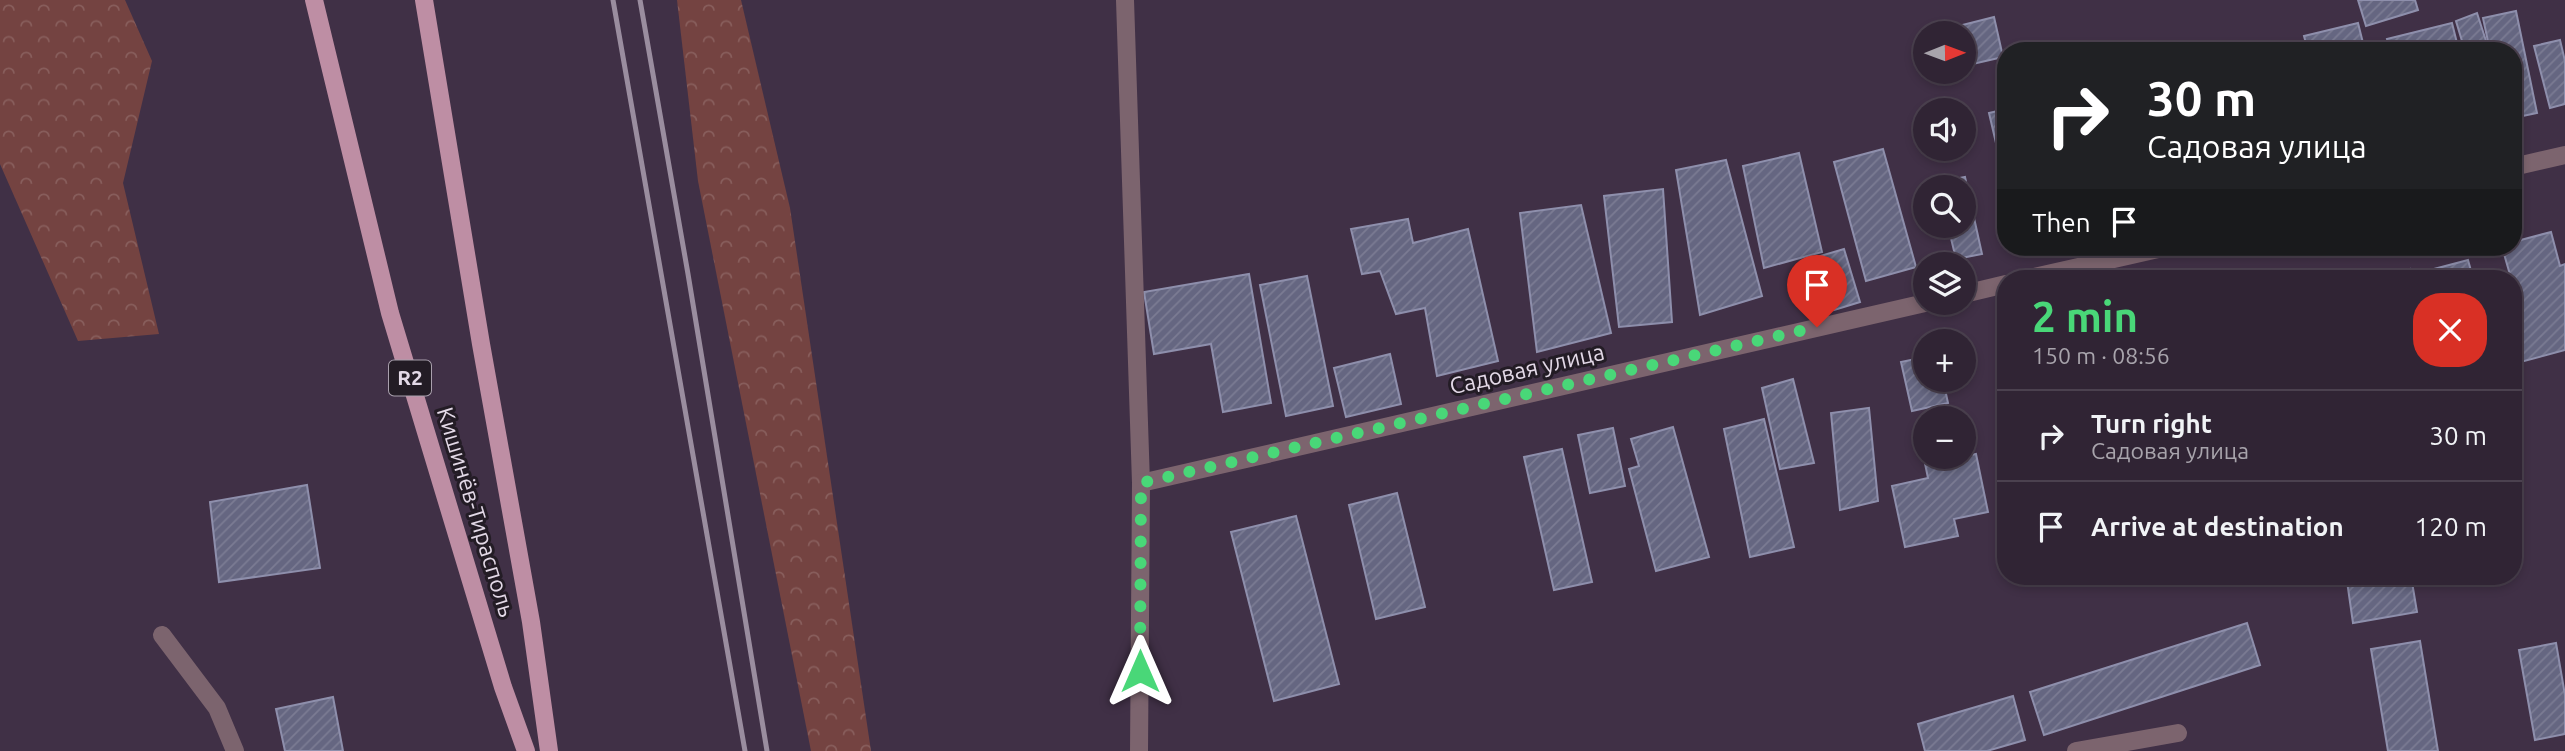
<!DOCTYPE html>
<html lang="en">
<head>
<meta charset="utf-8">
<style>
  body { margin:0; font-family:Ubuntu,sans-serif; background:#382c3c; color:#f1f3f6; height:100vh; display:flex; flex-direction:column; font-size:26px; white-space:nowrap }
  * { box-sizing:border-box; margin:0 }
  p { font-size:23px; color:#a8a4ac }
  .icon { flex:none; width:38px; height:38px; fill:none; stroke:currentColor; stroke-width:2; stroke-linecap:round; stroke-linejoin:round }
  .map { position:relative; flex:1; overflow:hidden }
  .panel { position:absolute; left:1997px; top:270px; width:525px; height:315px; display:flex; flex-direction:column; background:#302434; border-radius:28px; box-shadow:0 4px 10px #0003,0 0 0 2px #4b414f }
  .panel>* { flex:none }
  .banner { position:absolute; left:1997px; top:42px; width:525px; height:214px; border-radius:28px; box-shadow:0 4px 10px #0003,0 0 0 2px #4b414f; background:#202124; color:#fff; overflow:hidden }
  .needle { width:46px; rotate:89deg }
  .tools { position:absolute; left:1913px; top:21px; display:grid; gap:14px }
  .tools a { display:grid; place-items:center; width:63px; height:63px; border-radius:50%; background:#302434; box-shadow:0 4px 10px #0003,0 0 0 2px #4b414f; font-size:35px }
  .pin { position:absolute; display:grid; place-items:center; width:60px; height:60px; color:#fff; margin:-72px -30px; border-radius:50% 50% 50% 0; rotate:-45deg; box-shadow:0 0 7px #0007 }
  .pin .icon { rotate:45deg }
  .me { position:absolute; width:77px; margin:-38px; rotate:0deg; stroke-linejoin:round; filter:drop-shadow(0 0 5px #0008) }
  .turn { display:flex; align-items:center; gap:24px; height:147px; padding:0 35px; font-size:32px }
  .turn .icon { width:91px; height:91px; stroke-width:2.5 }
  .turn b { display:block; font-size:49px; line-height:60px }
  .then { display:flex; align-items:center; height:66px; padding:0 35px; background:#0003; gap:14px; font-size:26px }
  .round { display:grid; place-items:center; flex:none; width:74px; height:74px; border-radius:28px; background:#382c3c }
  .overview { display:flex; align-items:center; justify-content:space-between; height:119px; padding:0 35px }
  h1 { font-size:42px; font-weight:700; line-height:52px; color:#49d778 }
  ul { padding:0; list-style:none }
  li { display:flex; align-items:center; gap:21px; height:91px; padding:0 35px; border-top:2px solid #4b414f }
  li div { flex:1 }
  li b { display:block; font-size:26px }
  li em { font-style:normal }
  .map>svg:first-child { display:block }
  .forest { fill:url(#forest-crowns) }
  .building { fill:url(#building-hatch); stroke:#8e8fac; stroke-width:2 }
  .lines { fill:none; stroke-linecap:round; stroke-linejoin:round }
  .service { stroke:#7c646e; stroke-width:18 }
  .minor { stroke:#7c646e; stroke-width:18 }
  .primary { stroke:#be8ea4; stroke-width:18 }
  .rail { stroke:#9a8d9f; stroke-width:5 }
  .route { stroke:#49d778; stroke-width:12; stroke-dasharray:0 21.6 }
  .labels { text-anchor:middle; stroke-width:6; stroke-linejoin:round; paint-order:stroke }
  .shield { fill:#231c25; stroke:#a9a0ad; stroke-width:2 }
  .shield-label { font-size:21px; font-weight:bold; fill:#e3d9e7 }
  .street-label { font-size:23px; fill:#e3d9e7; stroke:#231c25 }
</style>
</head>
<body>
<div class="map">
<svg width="2565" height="751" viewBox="0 0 2565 751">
  <defs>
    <pattern id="forest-crowns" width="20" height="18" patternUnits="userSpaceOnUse" patternTransform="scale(1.75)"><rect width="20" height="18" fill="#744341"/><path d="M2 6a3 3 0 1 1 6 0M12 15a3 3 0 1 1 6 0" fill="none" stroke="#885e5c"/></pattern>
    <pattern id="building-hatch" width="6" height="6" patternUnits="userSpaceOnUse" patternTransform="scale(1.75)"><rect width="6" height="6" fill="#656681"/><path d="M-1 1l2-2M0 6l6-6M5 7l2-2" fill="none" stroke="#7b7b93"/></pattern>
  </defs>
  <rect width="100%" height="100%" fill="#403046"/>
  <g class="forest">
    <path d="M0,0H125L152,61L123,183L159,334L78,341L0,164Z"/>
    <path d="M677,0H741L790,208L871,751H811L698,181Z"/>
  </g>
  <g class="building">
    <path d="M2358,0H2415L2418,10L2366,26Z"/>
    <path d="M2516,11L2537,113L2513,118V51H2490L2483,18Z"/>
    <path d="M2477,13L2488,47L2476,51H2465L2456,21Z"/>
    <path d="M1994,17L2003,57L1964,66V33H1931Z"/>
    <path d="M2358,23L2365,51H2308L2304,36Z"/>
    <path d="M2452,23L2459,51H2390L2387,39Z"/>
    <path d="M2560,40L2565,61V104L2550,108L2534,46Z"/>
    <path d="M2006,109V186L1989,113Z"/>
    <path d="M1883,149L1916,267L1866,281L1834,162Z"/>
    <path d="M1799,153L1822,252L1764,268L1743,166Z"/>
    <path d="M1726,160L1762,296L1700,315L1676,170Z"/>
    <path d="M1965,177L1982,254L1956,259L1948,226H1964V187H1940L1939,182Z"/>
    <path d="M1663,189L1672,322L1619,327L1604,196Z"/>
    <path d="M1581,205L1611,333L1537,352L1520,213Z"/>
    <path d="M1408,219L1413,243L1468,229L1498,361L1437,376L1425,308L1396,314L1380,271L1362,274L1351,229Z"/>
    <path d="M2551,232L2560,266L2565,264V350L2513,364V325L2522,323L2513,278H2511L2502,247H2513V242Z"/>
    <path d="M1844,249L1860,302L1834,310L1817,257Z"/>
    <path d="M2468,260L2473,278H2437L2434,269Z"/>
    <path d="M2410,269L2412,278H2368Z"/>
    <path d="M1249,274L1271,403L1223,412L1211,344L1154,354L1144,292Z"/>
    <path d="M1307,276L1333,406L1286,416L1260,285Z"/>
    <path d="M1390,354L1401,404L1346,417L1334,368Z"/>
    <path d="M1925,357V380H1943L1948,403L1912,411L1901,362Z"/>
    <path d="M1793,379L1814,463L1780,469L1762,388Z"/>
    <path d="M1869,408L1878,501L1840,510L1831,413Z"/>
    <path d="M2006,408V442L1998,411Z"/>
    <path d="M1764,419L1794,547L1750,557L1724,429Z"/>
    <path d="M1673,427L1709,557L1656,571L1629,469L1639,466L1631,439Z"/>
    <path d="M1613,428L1625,486L1590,493L1578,435Z"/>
    <path d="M1925,448V457H1962L1976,454L1988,512L1954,519L1958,536L1905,547L1892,486L1928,478L1922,449Z"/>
    <path d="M1562,449L1592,582L1554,590L1524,457Z"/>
    <path d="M307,485L320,568L219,582L210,502Z"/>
    <path d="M1397,493L1425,607L1376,619L1349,505Z"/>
    <path d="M1296,516L1339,684L1274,701L1231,532Z"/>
    <path d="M2381,576H2411L2417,612L2353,623L2347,581Z"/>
    <path d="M2247,623L2260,665L2044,735L2030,692Z"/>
    <path d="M2420,641L2438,751H2388L2371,649Z"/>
    <path d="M2556,643L2565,695V734L2535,740L2519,650Z"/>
    <path d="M2013,696L2025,740L1987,751H1925L1918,724Z"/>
    <path d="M333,697L343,751H285L276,709Z"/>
  </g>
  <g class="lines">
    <path class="service" d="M2076,751L2178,733"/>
    <g class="minor">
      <path d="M1125,0L1141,483L1139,751"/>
      <path d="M2513,167L2565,155"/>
      <path d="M2030,278L2167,247"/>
      <path d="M1964,294L2006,284"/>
      <path d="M1141,483L1925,303"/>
      <path d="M162,635L217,708L235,751"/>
    </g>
    <g class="primary">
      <path d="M314,0L390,313L503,687L526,751"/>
      <path d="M424,0L481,344L531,622L549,751"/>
    </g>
    <g class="rail">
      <path d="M613,0L745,751"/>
      <path d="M640,0L688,274L767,751"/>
    </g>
  </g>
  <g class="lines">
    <path class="route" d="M1140,671L1141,483L1817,327"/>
  </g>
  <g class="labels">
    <rect class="shield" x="389" y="360.5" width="42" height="35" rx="5"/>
    <g class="shield-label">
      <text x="410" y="385">R2</text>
    </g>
    <g class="street-label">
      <text transform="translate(1527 369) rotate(-13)" y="8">Садовая улица</text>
      <text transform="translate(476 512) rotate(73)" y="8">Кишинёв-Тирасполь</text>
    </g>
  </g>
</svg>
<div class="tools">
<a><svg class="needle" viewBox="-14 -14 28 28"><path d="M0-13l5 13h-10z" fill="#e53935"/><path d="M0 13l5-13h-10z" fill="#a8a4ac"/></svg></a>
<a><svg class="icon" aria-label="sound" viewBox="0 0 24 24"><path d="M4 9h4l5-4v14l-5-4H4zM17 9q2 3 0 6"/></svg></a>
<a><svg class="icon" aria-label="search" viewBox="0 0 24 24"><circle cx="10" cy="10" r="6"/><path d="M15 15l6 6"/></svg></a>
<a><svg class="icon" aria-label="layers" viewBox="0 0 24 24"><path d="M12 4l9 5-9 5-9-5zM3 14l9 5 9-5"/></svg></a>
<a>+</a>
<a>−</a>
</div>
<div class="pin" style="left:1817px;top:327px;background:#d93025"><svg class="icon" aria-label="arrive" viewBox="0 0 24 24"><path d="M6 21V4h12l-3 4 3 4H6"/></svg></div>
<svg class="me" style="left:1140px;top:671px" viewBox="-20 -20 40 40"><path d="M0-17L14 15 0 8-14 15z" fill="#49d778" stroke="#fff" stroke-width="4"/></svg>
<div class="banner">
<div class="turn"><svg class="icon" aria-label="right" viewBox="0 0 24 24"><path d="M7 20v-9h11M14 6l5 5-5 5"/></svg><div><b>30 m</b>Садовая улица</div></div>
<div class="then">Then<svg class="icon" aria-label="arrive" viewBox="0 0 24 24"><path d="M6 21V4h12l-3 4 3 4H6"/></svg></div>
</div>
<section class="panel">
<div class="overview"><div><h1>2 min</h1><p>150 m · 08:56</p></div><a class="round" style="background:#d93025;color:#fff"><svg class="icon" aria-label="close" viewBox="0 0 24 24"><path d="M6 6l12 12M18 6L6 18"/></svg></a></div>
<ul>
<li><svg class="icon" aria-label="right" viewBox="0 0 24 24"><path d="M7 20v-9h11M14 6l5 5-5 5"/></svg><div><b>Turn right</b><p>Садовая улица</p></div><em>30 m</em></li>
<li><svg class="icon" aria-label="arrive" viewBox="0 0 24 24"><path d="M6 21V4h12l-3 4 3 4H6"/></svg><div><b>Arrive at destination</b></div><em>120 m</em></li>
</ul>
</section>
</div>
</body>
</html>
